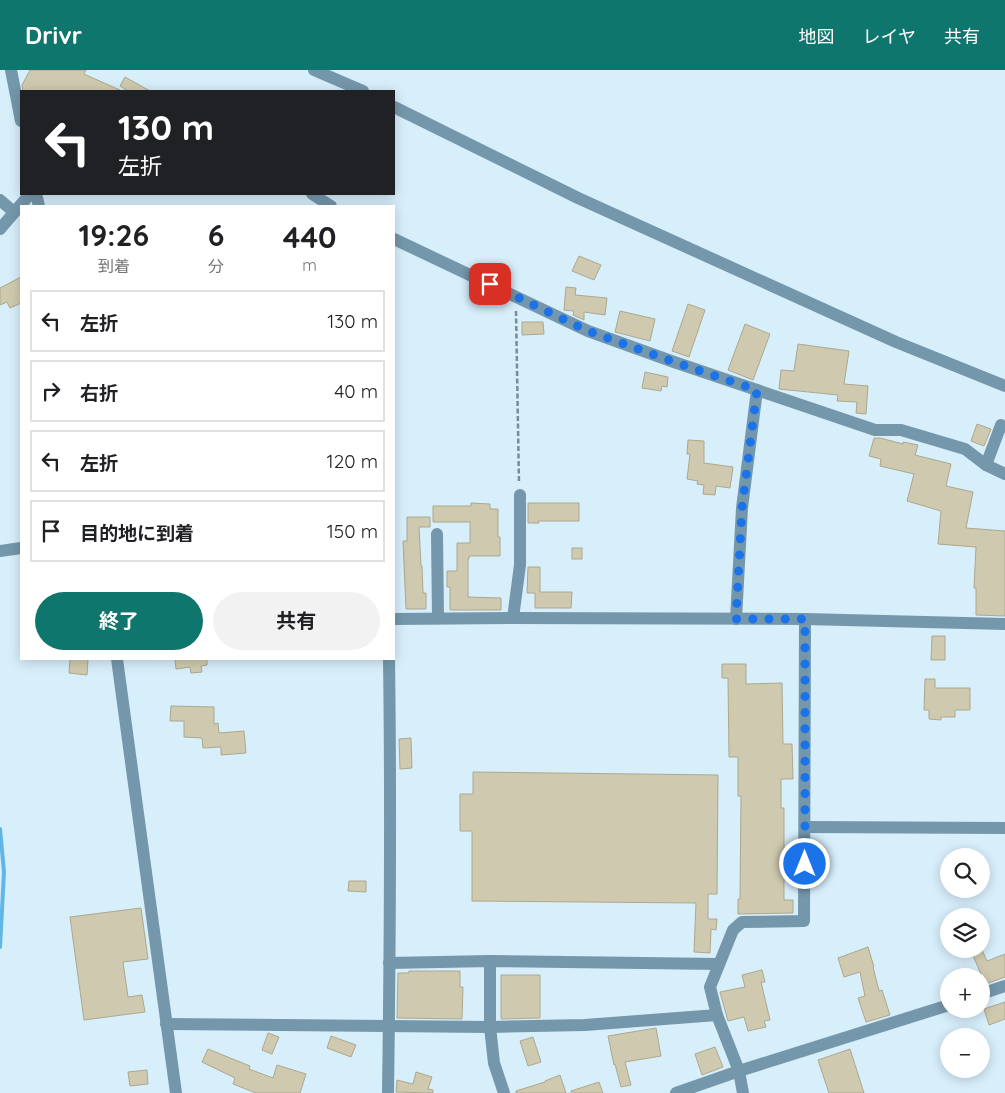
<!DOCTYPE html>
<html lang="ja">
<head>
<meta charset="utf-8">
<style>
  body { margin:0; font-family:Quicksand,"Noto Sans JP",sans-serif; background:#f2f2f2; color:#202124; height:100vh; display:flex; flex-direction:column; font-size:19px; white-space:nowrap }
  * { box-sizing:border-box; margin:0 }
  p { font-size:16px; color:#757577 }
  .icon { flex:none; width:28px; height:28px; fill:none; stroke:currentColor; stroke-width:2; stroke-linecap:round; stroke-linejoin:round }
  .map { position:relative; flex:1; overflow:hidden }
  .panel { position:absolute; left:20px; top:135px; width:375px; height:455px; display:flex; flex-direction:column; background:#fff; border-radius:0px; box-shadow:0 2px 12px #0003 }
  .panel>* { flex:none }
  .guide { position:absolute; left:20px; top:20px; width:375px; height:105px; border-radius:0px; box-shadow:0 2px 12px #0003; background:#202124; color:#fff; overflow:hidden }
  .tools { position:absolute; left:940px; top:778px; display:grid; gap:10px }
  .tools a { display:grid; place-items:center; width:50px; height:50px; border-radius:50%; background:#fff; box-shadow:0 2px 12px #0003; font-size:25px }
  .pin { position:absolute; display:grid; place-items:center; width:42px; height:42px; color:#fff; margin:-21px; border-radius:10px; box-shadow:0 2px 8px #0006 }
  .me { position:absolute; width:55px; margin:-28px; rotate:0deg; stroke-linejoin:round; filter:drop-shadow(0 0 4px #0008) }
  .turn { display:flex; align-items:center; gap:18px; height:105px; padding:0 15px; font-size:22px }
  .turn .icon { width:65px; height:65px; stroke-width:2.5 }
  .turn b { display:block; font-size:35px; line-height:42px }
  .eta { display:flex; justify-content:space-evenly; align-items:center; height:85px; text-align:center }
  .eta b { font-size:30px; font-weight:700; line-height:35px }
  .button { display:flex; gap:10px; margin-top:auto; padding:10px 15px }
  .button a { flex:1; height:58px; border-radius:30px; background:#0f766e; color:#fff; font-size:20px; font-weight:700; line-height:58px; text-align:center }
  .button a+a { background:#f2f2f2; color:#202124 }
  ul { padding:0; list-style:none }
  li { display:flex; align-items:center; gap:15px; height:62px; margin:0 10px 8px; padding:0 5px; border:2px solid #e0e0e0; border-radius:0px }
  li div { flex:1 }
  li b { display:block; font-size:19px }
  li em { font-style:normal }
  header { display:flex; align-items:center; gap:30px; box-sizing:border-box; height:70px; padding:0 25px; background:#0f766e; color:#fff }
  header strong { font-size:24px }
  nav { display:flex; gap:28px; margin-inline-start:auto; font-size:18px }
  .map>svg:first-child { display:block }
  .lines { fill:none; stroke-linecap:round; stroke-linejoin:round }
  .stream { stroke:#60b6e4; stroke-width:4 }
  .building { fill:#cfcaaf; stroke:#aca88d }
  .path { stroke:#7a8b94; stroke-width:2.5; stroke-dasharray:5 2.5; stroke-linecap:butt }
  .minor { stroke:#7597ab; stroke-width:12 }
  .tertiary { stroke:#7597ab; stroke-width:12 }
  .route { stroke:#1a73e8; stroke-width:9; stroke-dasharray:0 16.2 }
</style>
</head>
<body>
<header>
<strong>Drivr</strong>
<nav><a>地図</a><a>レイヤ</a><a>共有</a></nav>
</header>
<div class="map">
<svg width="1005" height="1023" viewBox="0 0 1005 1023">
  <rect width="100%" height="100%" fill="#d7eefb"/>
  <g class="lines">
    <path class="stream" d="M0,759L4,802L0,877"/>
  </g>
  <g class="building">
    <path d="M30,0H86L84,4L122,21H23L22,15Z"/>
    <path d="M125,7L150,21H128L120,16Z"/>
    <path d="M579,186L601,195L594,210L572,201Z"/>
    <path d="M21,207V233L10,238L7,232L0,235V218Z"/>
    <path d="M566,217L576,218L575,225L607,228L605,245L584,242V250L573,245L574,241L564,240Z"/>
    <path d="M688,234L705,240L689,287L672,281Z"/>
    <path d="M620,241L655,249L650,271L615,262Z"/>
    <path d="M522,252H543L544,264L522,265Z"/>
    <path d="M745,254L770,264L753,310L728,300Z"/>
    <path d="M798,274L849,281L844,314L868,316L866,344L856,343L857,332L837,331L838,325L779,319L781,300L794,301Z"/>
    <path d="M645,302L668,307L667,317L662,316L661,321L642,318Z"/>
    <path d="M977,354L991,359L984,376L971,371Z"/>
    <path d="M874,368H880L903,374V372L918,375L915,385L951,394L946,416L973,422L966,458L1005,461V546L976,545V518H974L976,477L938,474L941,441L907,431L914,404L880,396L881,389L869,386Z"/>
    <path d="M688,370L704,371V393L733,397L730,418L716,416L715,425L703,424L704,415L697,414L698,411L687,409L690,384H687Z"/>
    <path d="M471,433L490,434V439H498V467H500V486H469V489H468V527L501,528V540H450V517H447V501H457V473H470V452H433V436H471Z"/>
    <path d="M528,433H579V451H538L539,453H528Z"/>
    <path d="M407,447H430V457H419L421,496H422L423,523H426V539H406L403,471H407Z"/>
    <rect x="572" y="478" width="10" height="11"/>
    <path d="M528,497H540V522H572L571,538H535V523H527Z"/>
    <path d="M932,566H945V590H931Z"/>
    <path d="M70,589H88L87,605L69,603Z"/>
    <path d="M175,589H207V595L201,596L202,602L191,603L190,597L176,599Z"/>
    <path d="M722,594H746V614L782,613L783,674H792L793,709H781V738H784V830H793V843L738,844V829H740L741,726H738V687H729L728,608H722Z"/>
    <path d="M925,609H935V618H970V640H955V647H941V650L929,649V640H924Z"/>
    <path d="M171,636L214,637V654L218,653L219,663L244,661L246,683L221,685V677L203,678L202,668L184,667V651H170Z"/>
    <path d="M411,668L412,698L400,699L399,669Z"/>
    <path d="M473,702L718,705L717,824H708V849H717L716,860L711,859L710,883L694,882L696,833L472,831V761H460V724H473Z"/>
    <path d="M349,811H366V822L348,821Z"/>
    <path d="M141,838L148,889L123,892L128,927L142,925L145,942L84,950L70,847Z"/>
    <path d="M868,877L874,897H873L879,921L882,920L890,945L866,952L858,928L865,926L860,902L844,907L838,888Z"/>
    <path d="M981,878L987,891L1005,884V907L986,914L985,913L981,914V904L971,881L976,879H981Z"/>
    <path d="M762,900L765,912H761L770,950L764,951L766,957L748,961L744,947L728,951L720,922L745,917L742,905Z"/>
    <path d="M409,901H460V917H463L462,949L397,948L398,903H409Z"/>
    <path d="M501,905H540V948L501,949Z"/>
    <path d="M1005,932V949L989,955L984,939Z"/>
    <path d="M656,958L661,986L625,992L631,1015L621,1017L615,994L614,995L608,966Z"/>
    <path d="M268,963L279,967L272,984L262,980Z"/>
    <path d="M331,966L356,975L351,987L327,978Z"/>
    <path d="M533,967L541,992L528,996L520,971Z"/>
    <path d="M715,977L723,997L702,1005L695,984Z"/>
    <path d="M208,979L250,996L249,999L273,1008L277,995L306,1004L300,1023H256L233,1014L235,1008L202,992Z"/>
    <path d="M850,979L864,1023H829L818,990Z"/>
    <path d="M147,1000L148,1014L130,1016L128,1002Z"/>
    <path d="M416,1002L432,1007L428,1019L433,1020V1023L396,1022L397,1010L413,1014Z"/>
    <path d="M560,1005L566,1023H516V1021L545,1012V1011Z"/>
    <path d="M599,1012L603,1023H571V1021Z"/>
  </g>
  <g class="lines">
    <path class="path" d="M516,241L519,413"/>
    <g class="minor">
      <path d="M11,0L21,51"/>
      <path d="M314,0L363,21"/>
      <path d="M394,37L578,128L896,272L1005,316"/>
      <path d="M36,124L39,136"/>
      <path d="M312,124L331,136"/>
      <path d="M0,130L14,142"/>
      <path d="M0,159L30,124"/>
      <path d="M394,169L588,261L674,292L875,360H901L965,379L986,395L1005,404"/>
      <path d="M986,395L1001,355"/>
      <path d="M437,464L438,548"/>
      <path d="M0,481L21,478"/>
      <path d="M513,548L520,495V425"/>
      <path d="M394,549L513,548L805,549L1005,554"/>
      <path d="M736,549L742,438L757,320"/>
      <path d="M117,589L176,1023"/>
      <path d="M805,757L1005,758"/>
      <path d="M389,893L490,891L719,894"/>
      <path d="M981,924L1005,916"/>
      <path d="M166,954L490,957L585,955L717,945"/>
      <path d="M388,1023C390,878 391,733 389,589"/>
      <path d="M676,1023L739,1001L949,935"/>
      <path d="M743,1023L739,1001L717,945L710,917L733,860L742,852L804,851L805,549"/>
    </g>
    <path class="tertiary" d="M490,891V957L494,993L504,1023"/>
  </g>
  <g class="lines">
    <path class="route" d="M490,214L588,261L674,292L757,320L742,438L736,549H805V794"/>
  </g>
</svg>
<div class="tools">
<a><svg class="icon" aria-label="search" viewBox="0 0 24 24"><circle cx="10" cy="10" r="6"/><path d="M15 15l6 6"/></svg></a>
<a><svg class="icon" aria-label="layers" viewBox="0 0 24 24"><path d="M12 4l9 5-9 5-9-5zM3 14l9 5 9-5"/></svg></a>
<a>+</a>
<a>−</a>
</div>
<div class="pin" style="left:490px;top:214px;background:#d93025"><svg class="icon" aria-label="arrive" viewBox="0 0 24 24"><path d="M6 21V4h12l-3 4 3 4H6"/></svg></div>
<svg class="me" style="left:805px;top:794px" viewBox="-20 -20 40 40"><circle r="17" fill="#1a73e8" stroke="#fff" stroke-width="3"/><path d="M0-11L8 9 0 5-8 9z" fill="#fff"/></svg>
<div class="guide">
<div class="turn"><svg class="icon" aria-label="left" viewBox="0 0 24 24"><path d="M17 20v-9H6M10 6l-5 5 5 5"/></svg><div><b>130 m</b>左折</div></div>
</div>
<section class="panel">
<div class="eta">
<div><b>19:26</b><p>到着</p></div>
<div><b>6</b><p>分</p></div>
<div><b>440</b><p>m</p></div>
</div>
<ul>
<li><svg class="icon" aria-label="left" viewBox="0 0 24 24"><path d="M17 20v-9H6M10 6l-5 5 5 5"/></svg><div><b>左折</b></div><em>130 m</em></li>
<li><svg class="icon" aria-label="right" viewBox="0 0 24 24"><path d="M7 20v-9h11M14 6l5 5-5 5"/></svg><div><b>右折</b></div><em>40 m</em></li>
<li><svg class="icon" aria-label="left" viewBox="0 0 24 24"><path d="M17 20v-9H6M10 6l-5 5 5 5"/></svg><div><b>左折</b></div><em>120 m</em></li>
<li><svg class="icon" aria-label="arrive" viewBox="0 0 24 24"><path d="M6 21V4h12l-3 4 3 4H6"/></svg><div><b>目的地に到着</b></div><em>150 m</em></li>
</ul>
<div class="button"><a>終了</a><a>共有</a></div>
</section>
</div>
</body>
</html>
